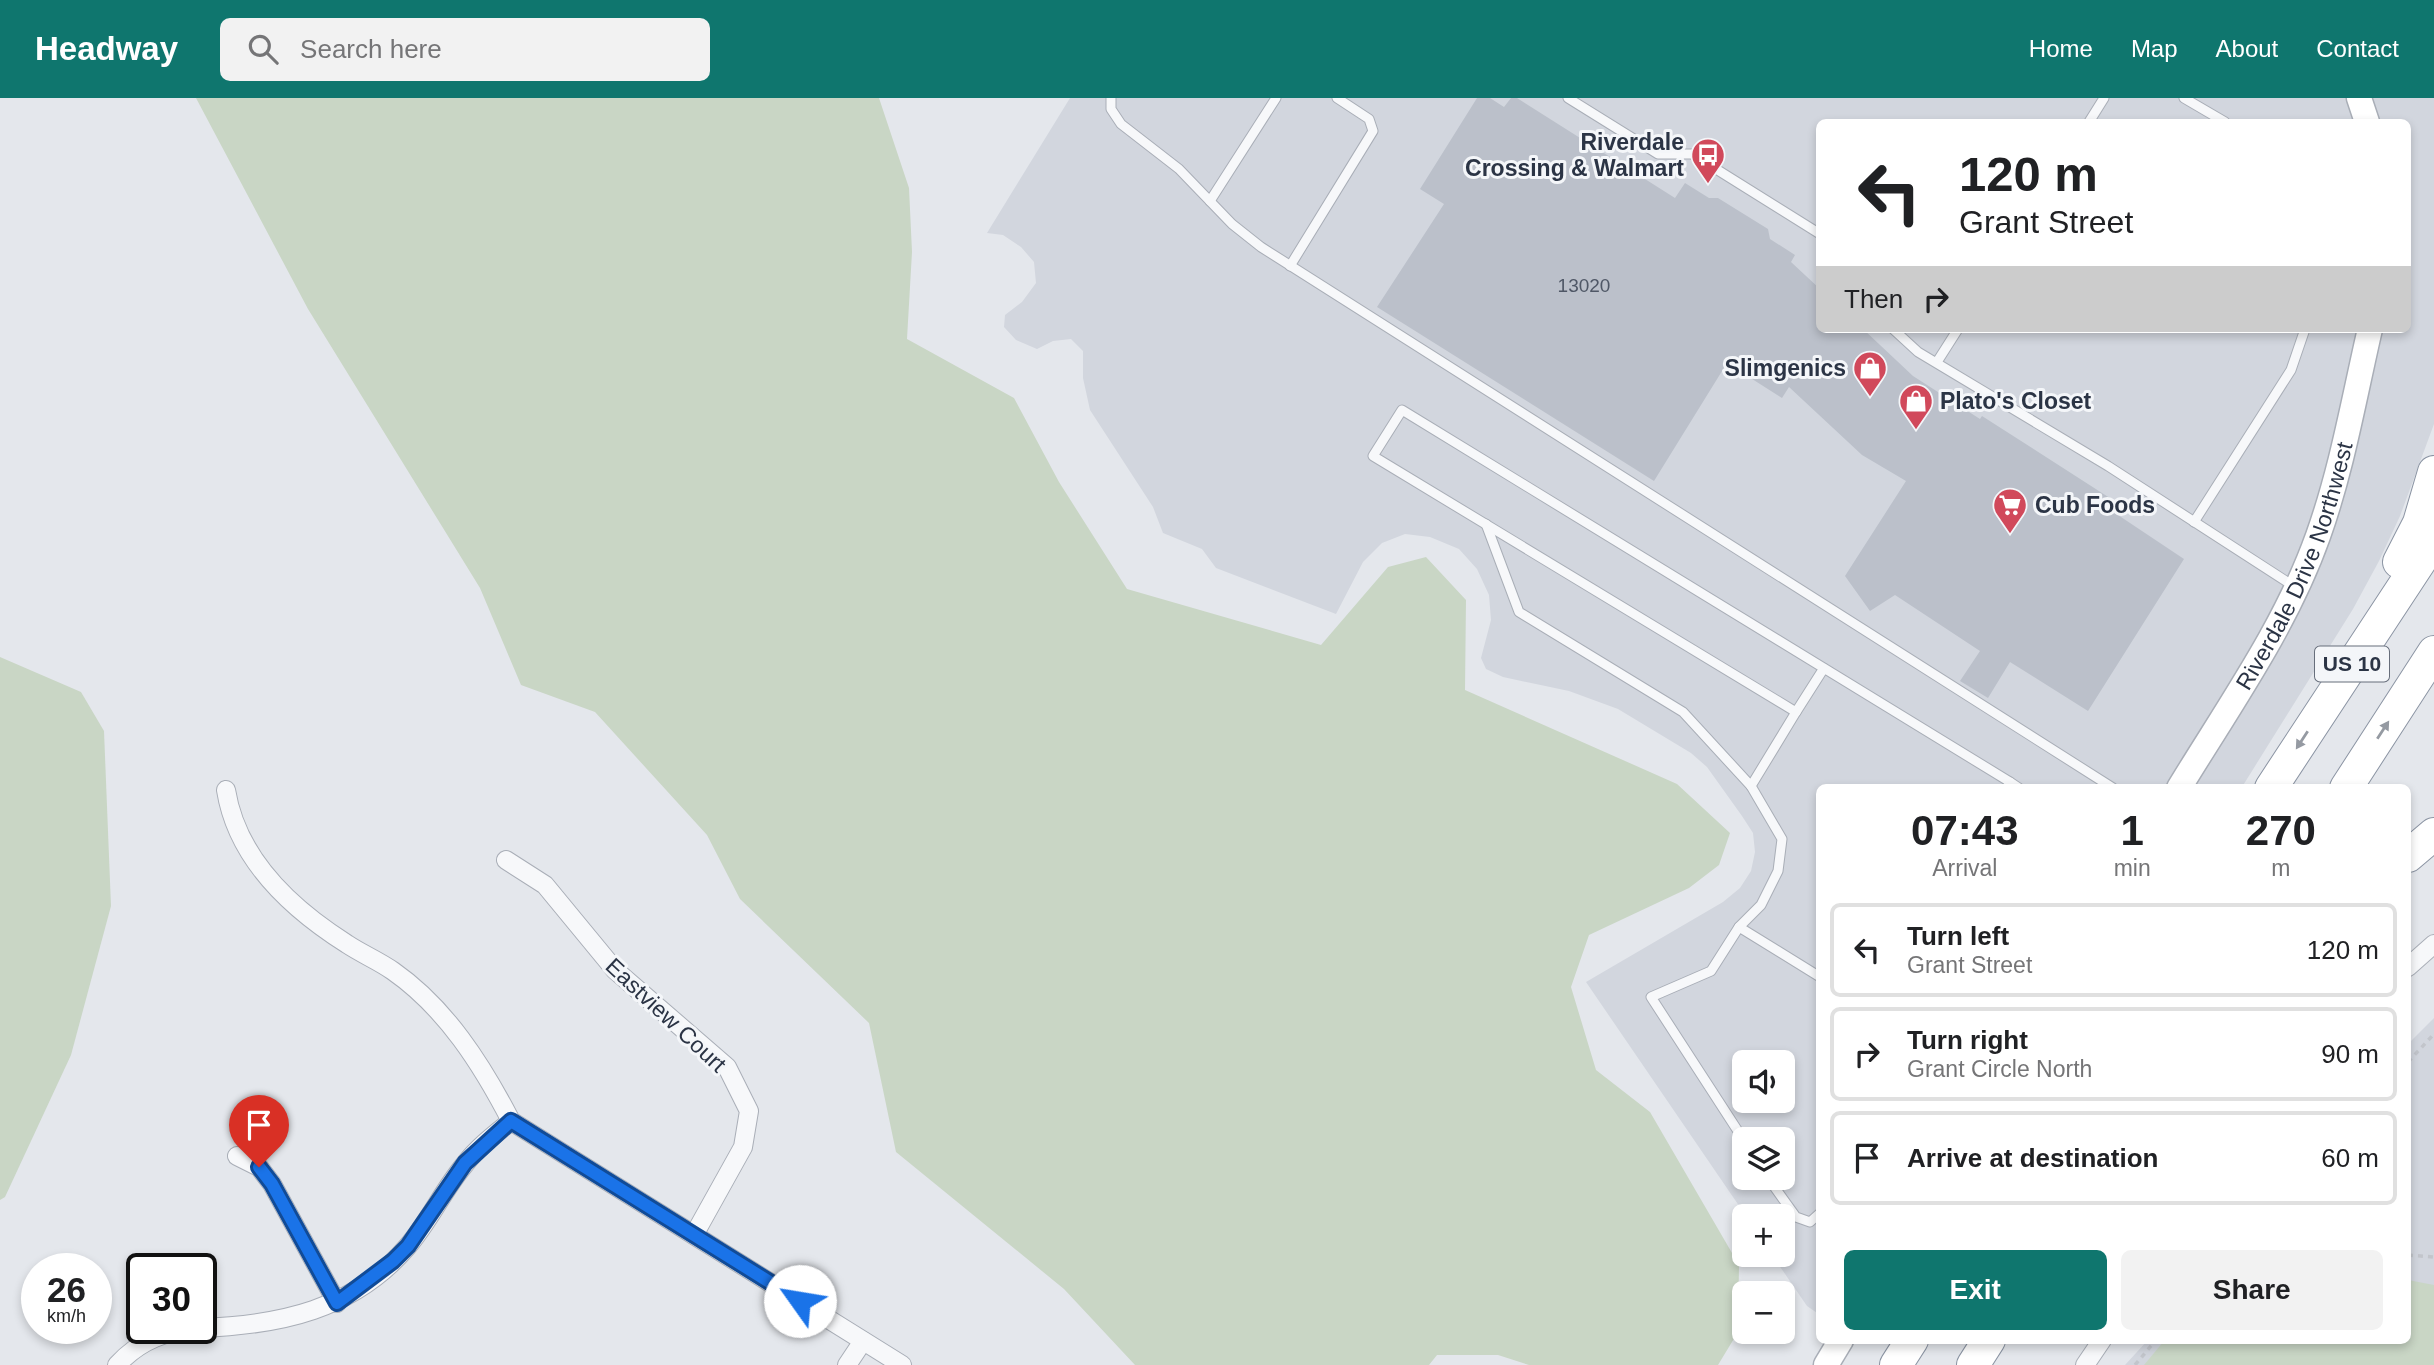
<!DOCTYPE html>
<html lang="en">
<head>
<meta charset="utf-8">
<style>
  body { margin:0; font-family:Arial,sans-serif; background:#f2f2f2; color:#202124; height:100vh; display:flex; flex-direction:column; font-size:26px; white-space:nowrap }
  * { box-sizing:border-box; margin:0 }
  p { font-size:23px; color:#757577 }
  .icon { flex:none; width:38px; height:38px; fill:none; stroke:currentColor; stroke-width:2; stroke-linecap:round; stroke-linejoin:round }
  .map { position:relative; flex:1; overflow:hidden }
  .panel { position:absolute; left:1816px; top:686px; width:595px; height:560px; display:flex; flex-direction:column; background:#fff; border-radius:10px; box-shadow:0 4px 10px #0003 }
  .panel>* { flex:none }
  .guide { position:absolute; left:1816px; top:21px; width:595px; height:214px; border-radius:10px; box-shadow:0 4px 10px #0003; background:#fff; color:#202124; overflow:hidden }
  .tools { position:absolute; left:1732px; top:952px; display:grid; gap:14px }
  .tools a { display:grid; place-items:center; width:63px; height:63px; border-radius:10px; background:#fff; box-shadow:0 4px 10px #0003; font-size:35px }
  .speed { position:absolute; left:21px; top:1155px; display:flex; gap:14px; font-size:35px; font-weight:700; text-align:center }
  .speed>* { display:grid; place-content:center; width:91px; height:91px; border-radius:50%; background:#fff; box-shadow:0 4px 10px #0003; line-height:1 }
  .speed small { font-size:18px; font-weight:400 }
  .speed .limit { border:4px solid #111; border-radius:10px; background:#fff; color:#111 }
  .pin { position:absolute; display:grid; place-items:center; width:60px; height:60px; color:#fff; margin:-72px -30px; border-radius:50% 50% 50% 0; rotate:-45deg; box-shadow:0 0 7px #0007 }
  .pin .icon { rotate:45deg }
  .me { position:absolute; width:77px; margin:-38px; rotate:302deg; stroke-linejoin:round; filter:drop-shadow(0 0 5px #0008) }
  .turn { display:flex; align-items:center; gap:24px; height:147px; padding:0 28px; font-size:32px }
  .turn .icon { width:91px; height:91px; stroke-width:2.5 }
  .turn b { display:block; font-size:49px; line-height:60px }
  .then { display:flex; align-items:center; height:66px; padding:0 28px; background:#0003; gap:14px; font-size:26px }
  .eta { display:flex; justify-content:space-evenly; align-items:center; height:119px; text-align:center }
  .eta b { font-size:42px; font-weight:700; line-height:49px }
  .action { display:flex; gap:14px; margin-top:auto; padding:14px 28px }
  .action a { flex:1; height:80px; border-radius:10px; background:#0f766e; color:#fff; font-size:28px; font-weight:700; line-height:80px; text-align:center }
  .action a+a { background:#f2f2f2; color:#202124 }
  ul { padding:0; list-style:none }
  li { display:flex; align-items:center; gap:21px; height:94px; margin:0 14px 10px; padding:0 14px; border:4px solid #e0e0e0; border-radius:10px }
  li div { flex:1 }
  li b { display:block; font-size:26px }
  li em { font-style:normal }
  header { display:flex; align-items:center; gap:42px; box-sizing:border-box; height:98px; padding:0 35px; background:#0f766e; color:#fff }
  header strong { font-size:33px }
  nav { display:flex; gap:38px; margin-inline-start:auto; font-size:24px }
  .search { width:490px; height:63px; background:#f2f2f2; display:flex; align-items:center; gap:18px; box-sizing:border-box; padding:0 24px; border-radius:10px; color:#757577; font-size:26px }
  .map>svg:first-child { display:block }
  .built { fill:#d2d6de; fill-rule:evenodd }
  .green { fill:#c9d6c5 }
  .building { fill:#bbc0ca }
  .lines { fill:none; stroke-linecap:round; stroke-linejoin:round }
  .lane-casing { stroke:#a9aeb7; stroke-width:11 }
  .street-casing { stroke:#a9aeb7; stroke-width:20 }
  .secondary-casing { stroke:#a9aeb7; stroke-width:27 }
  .highway-casing { stroke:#8b94a3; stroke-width:34 }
  .path { stroke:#c2c5cb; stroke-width:3.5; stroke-dasharray:5 5; stroke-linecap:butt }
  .lane { stroke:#f7f8fa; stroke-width:9 }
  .street { stroke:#f7f8fa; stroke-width:18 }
  .secondary { stroke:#fff; stroke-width:24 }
  .highway { stroke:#fff; stroke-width:32 }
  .oneway { fill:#959aa2 }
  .route-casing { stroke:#114b97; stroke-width:18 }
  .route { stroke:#1a73e8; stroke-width:12 }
  .labels { text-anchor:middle; stroke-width:6; stroke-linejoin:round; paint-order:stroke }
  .number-label { font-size:19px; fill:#4f5766 }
  .shield { fill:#f4f6f9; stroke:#676e7b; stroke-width:2 }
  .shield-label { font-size:21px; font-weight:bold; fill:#2b3445 }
  .poi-label { font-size:23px; font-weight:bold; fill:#2b3445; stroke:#f4f6f9; text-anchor:end }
  .street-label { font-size:23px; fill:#2b3445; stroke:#f4f6f9 }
</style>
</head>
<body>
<header>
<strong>Headway</strong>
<div class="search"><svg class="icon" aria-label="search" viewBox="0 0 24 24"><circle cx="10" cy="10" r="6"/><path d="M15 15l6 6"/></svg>Search here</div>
<nav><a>Home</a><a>Map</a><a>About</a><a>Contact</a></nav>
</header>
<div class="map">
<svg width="2434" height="1267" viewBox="0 0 2434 1267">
  <rect width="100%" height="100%" fill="#e4e7ec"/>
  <g class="built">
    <path d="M1070,0H2434V326L2400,418L2379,463L2353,511L2242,689L1820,690V1217L1807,1208L1772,1157H1783V1118H1746L1586,884L1723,804L1740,790L1751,773L1755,754L1753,735L1742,718L1707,669L1691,655L1618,611L1569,593L1503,579L1486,571L1481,560L1491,522L1489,497L1477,471L1459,451L1430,439L1405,436L1382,445L1363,464L1336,516L1216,470L1202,451L1163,435L1153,409L1090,312L1083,280V253L1071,241L1053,243L1037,251L1016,242L1004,229L1005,217L1022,204L1036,185L1034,164L1021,149L1003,137L987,135ZM1820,24H2408V231H1820ZM1745,964H1783V1003H1745ZM1745,1041H1783V1080H1745Z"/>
    <path d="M2434,920V1267H2125L2147,1243L2408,1242V946Z"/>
  </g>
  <g class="green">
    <path d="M196,0H879L909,90L912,154L907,241L1014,300L1059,384L1127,491L1321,547L1388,469L1426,459L1466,502L1465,592L1677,686L1730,735L1719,767L1689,790L1589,837L1571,889L1596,972L1650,1014L1739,1167L1738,1234L1718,1267H1529L1498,1257H1437L1429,1267H1135L1064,1191L896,1054L869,925L740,801L707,737L595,614L521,587L480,490L308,211Z"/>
    <path d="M0,559L81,594L104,633L111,808L71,957L5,1099L0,1102Z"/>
    <path d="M2408,1182L2434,1187V1267H2144L2164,1243L2408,1242Z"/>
  </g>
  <path class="building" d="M1477,0H1490L1504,9L1511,0H1517L1675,100L1685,85L1709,100H1718L1768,131L1770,141L1795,157L1791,164L1820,191V231H1863L1913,278L1980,321L1982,318L2116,404L2112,413L2184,461L2088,613L2010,564L1988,600L1960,583L1980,553L1895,497L1870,513L1845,478L1906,383L1862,357L1789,289L1782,300L1727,265L1654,383L1377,209L1444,106L1420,91Z"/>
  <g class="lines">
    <g class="lane-casing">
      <g id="lane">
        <path d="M1111,0V11L1121,26L1179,71L1232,126L1261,149L2113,690"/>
        <path d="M1568,0L1658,56H1692L1820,136"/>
        <path d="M2184,0L2225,24"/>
        <path d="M2089,24L2104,0"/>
        <path d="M1210,103L1276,0"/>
        <path d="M1290,168L1373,33L1369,21L1337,0"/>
        <path d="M1893,231L1918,254L2108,368L2295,489"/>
        <path d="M1937,264L1958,231"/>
        <path d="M2194,424L2291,272L2305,231"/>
        <path d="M1486,426L1519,514L1683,614L1751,688L1796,614"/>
        <path d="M1824,570L1796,614L1373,358L1402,312L2010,684"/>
        <path d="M2007,690L2010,684L2019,690"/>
        <path d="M1739,829L1820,879"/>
        <path d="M1745,1044L1651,899L1711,873L1739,829L1761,807L1778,773L1782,741L1751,688"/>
        <path d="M1768,1080L1796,1119L1810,1124L1820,1115"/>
      </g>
    </g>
    <g class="street-casing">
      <g id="street">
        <path d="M226,692C237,761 290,810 347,846C362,856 379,863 393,873C446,910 482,967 511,1023L902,1267"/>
        <path d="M506,762L545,787L615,872L727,969L749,1013L743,1049L694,1137"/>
        <path d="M2408,869L2434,846"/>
        <path d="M237,1058L259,1069L272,1086L337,1205"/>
        <path d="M201,1230C280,1227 353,1212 407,1149C429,1124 443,1092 465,1066C478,1049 495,1036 511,1023"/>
        <path d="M117,1267C140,1242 167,1232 201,1230"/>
        <path d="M847,1267L863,1243"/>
        <path d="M2085,1267L2102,1242"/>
      </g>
    </g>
    <g class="secondary-casing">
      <g id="secondary">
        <path d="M2359,0L2367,24"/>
        <path id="s1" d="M2179,690C2229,608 2286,528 2318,438C2342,371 2354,300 2370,231"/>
        <path d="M1826,1267L1841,1242"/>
      </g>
    </g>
    <g class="highway-casing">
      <g id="highway">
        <path d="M2399,464L2419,425L2434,374"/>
        <path d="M2271,690L2434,442"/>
        <path d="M2346,690L2434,554"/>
        <path d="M2408,758L2434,736"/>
        <path d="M1896,1267L1912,1242"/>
        <path d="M1973,1267L1989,1242"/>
      </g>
    </g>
    <g class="path">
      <path d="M2408,964L2434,936"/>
      <path d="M2408,1157L2434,1159"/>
      <path d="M2135,1267L2156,1242"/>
    </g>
    <use href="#lane" class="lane"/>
    <use href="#street" class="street"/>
    <use href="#secondary" class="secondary"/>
    <use href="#highway" class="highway"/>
  </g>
  <defs><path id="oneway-solid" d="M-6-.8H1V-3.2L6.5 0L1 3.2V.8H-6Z" transform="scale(1.75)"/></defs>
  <g class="oneway">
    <use href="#oneway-solid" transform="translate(2383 632) rotate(-57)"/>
    <use href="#oneway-solid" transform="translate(2302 642) rotate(123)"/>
  </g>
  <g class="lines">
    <g class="route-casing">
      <path id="route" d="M259,1069L272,1086L337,1205L393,1163L408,1148L465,1065L511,1023L800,1203"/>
    </g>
    <use href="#route" class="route"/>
  </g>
  <defs>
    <g id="bus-pin" transform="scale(1.75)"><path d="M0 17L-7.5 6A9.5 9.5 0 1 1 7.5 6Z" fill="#d1495b" stroke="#f4f6f9"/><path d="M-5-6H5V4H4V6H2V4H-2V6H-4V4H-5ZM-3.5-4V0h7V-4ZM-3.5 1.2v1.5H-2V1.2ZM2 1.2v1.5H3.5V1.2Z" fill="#fff"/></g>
    <g id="shop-pin" transform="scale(1.75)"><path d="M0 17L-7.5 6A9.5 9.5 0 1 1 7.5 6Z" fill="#d1495b" stroke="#f4f6f9"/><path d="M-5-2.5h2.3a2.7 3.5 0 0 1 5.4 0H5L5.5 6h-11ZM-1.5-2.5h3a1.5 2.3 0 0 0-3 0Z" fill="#fff"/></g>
    <g id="supermarket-pin" transform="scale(1.75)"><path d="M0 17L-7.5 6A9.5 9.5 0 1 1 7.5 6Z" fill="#d1495b" stroke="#f4f6f9"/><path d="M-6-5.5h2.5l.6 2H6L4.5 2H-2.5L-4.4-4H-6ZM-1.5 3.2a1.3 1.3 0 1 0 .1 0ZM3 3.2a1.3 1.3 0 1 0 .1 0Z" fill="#fff"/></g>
  </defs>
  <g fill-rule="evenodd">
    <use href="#bus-pin" x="1708" y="57"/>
    <use href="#shop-pin" x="1870" y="270"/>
    <use href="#shop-pin" x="1916" y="303"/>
    <use href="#supermarket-pin" x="2010" y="407"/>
  </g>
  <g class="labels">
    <g class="number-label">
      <text x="1584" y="194">13020</text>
    </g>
    <rect class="shield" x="2315" y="548.5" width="74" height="35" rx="5"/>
    <g class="shield-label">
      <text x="2352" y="573">US 10</text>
    </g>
    <g class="poi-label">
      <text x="1684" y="52">Riverdale<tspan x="1684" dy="26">Crossing &amp; Walmart</tspan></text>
      <text x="1846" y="278">Slimgenics</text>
      <text x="1940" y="311" text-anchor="start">Plato's Closet</text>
      <text x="2035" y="415" text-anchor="start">Cub Foods</text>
    </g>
    <g class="street-label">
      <text dy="8" stroke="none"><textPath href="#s1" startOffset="252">Riverdale Drive Northwest</textPath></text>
      <text transform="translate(666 917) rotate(43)" y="8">Eastview Court</text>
    </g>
  </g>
</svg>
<div class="tools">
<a><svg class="icon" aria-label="sound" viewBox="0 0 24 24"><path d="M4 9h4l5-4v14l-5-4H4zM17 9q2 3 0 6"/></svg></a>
<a><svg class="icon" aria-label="layers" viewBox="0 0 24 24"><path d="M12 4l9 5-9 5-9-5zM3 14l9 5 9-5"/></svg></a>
<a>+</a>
<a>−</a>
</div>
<div class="speed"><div>26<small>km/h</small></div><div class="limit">30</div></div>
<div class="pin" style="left:259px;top:1069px;background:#d93025"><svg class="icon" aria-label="arrive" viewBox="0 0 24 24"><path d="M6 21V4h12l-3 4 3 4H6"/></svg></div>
<svg class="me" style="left:800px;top:1203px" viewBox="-20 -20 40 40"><circle r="19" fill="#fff"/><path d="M0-13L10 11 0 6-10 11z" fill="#1a73e8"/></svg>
<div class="guide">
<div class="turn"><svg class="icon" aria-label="left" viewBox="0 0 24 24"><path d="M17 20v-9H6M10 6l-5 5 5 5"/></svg><div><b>120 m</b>Grant Street</div></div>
<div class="then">Then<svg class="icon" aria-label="right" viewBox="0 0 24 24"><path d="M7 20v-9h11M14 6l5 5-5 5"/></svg></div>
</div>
<section class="panel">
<div class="eta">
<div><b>07:43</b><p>Arrival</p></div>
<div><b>1</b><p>min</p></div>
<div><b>270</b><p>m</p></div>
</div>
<ul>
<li><svg class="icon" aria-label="left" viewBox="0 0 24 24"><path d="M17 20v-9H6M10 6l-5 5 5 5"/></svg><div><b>Turn left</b><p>Grant Street</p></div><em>120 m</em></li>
<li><svg class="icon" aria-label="right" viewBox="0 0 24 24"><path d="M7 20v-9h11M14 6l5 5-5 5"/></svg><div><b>Turn right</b><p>Grant Circle North</p></div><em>90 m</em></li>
<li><svg class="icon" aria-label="arrive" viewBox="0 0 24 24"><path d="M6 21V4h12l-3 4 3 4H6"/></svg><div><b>Arrive at destination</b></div><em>60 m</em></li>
</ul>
<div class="action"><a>Exit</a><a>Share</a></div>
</section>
</div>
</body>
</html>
